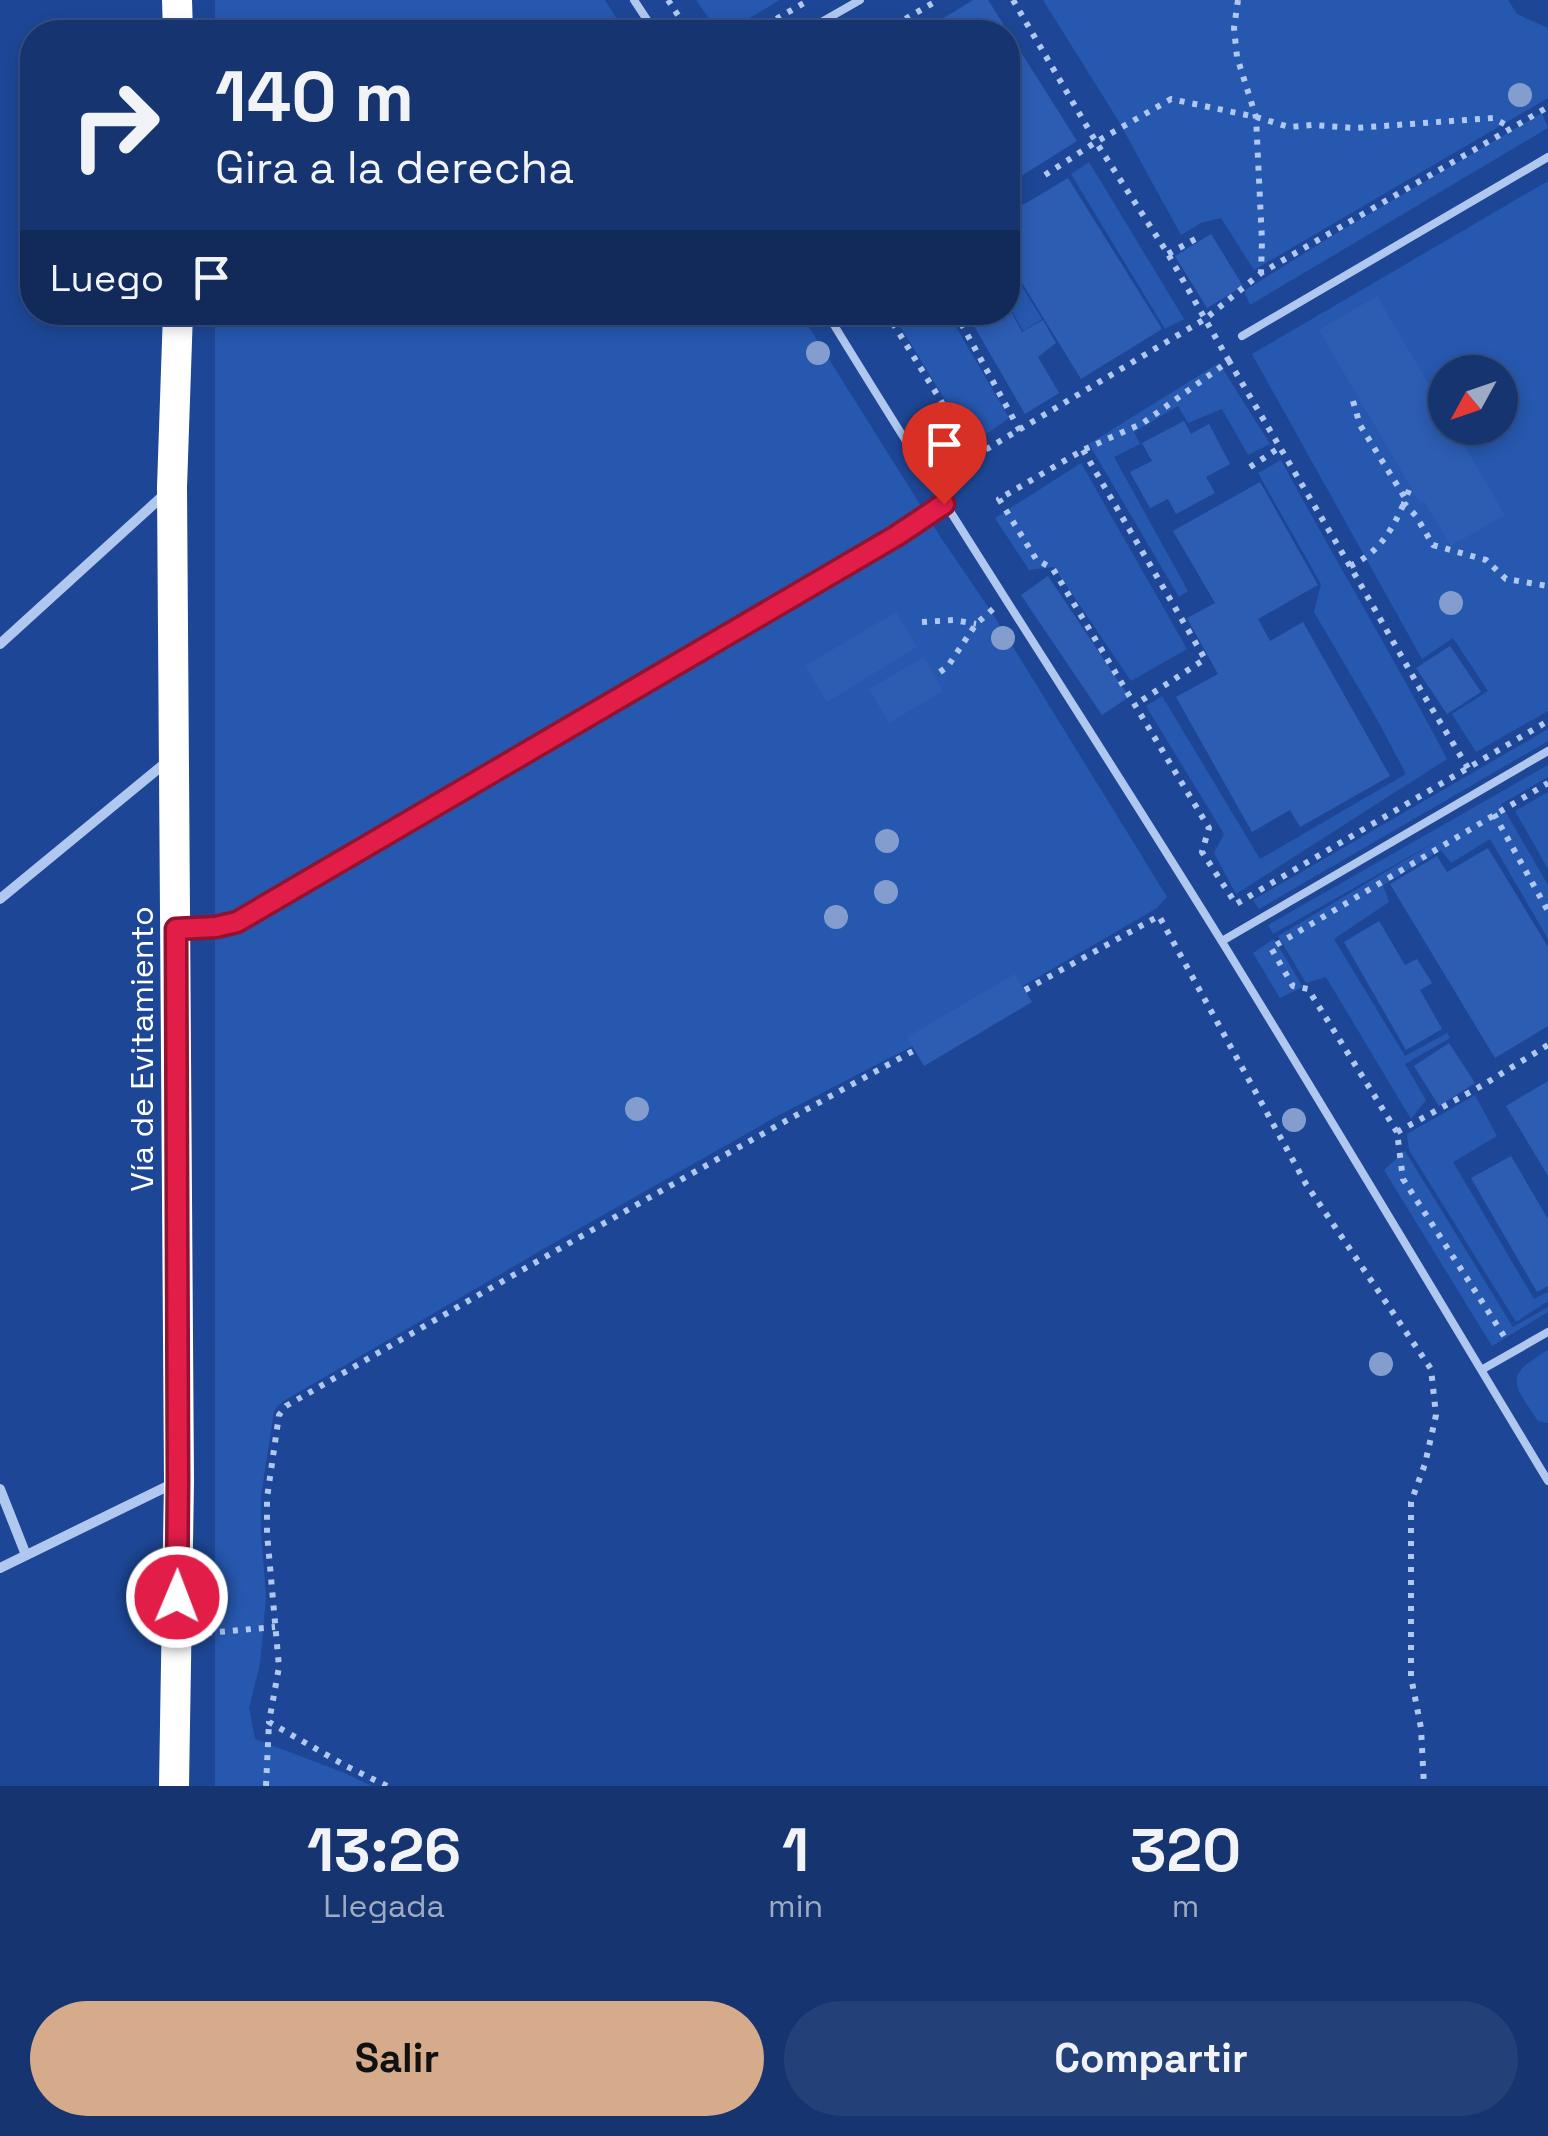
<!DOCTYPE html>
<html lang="es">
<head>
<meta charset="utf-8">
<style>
  body { margin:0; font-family:"Space Grotesk",sans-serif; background:#234078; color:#f1f3f6; height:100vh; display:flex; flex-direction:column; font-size:38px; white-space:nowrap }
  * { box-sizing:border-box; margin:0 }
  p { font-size:32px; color:#9eabc3 }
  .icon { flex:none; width:55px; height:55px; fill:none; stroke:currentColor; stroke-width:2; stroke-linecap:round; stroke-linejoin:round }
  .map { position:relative; height:1786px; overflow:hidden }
  .side { display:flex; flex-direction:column; background:#163570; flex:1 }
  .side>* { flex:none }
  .guide { position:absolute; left:20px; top:20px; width:1000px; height:305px; border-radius:40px; box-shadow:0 5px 15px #0003,0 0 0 2px #355083; background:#163570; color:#f1f3f6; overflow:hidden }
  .needle { width:65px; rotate:230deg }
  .fabs { position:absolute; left:1428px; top:355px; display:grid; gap:20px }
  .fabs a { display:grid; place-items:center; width:90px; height:90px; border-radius:50%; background:#163570; box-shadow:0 5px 15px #0003,0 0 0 2px #355083; font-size:50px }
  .pin { position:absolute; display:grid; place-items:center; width:85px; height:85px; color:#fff; margin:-102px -42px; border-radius:50% 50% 50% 0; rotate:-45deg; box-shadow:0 0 10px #0007 }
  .pin .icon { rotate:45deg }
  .me { position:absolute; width:110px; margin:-55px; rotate:1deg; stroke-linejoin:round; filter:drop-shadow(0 0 8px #0008) }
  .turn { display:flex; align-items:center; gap:35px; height:210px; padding:0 30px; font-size:45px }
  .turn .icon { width:130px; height:130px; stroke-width:2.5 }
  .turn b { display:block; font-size:70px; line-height:85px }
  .then { display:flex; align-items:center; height:95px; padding:0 30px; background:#0003; gap:20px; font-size:38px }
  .eta { display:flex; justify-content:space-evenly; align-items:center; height:170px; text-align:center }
  .eta b { font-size:60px; font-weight:700; line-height:70px }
  .button { display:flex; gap:20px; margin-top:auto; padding:20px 30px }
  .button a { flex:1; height:115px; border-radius:60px; background:#d6ab8b; color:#111; font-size:40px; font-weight:700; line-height:115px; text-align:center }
  .button a+a { background:#234078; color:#f1f3f6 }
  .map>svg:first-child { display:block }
  .green { fill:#2658af; fill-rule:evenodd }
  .building { fill:#2c5db3 }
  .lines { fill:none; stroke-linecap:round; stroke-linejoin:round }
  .path { stroke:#b0c7ef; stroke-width:6; stroke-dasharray:5 8; stroke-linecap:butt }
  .lane { stroke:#b0c7ef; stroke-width:8 }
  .street { stroke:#b0c7ef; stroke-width:10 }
  .highway { stroke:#fff; stroke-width:30 }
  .tree { fill:#839dce }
  .route-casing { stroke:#92132f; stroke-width:25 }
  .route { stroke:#e11d48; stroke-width:18 }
  .labels { text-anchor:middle; stroke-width:10; stroke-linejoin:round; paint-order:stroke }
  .street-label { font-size:32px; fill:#fff; stroke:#1d4796 }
</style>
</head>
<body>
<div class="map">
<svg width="1548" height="1786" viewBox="0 0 1548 1786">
  <rect width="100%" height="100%" fill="#1d4796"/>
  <g class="green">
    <path d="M215,0H605L625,32H215Z"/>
    <path d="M696,0H780L726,32H718Z"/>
    <path d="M1043,0H1508L1517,14L1548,28V98L1254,270L1221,218L1201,223L1181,235L1118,120Z"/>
    <path d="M1542,113L1548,128L1250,305L1244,291L1332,236Z"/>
    <path d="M1089,162L1184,319L1165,329L1071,174Z"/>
    <path d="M1548,181V711L1476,752L1452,714L1488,691L1453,638L1422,659L1252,354ZM1445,372H1500V428H1445Z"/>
    <path d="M1008,264L1042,319L1023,331L1008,304Z"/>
    <path d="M215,313H800L941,538L991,611L1167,897L1157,908L973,1015L781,1114L552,1244L282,1402L274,1411L261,1496V1532L266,1597L260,1664L249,1708L255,1739L342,1772L372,1786H215Z"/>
    <path d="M892,313H948L1009,418L972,444Z"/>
    <path d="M1219,363L1270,444L1248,455L1222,409L1188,423L1178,406L1134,432L1140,444L1114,457L1188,591L1179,597L1089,444Z"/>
    <path d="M1281,460C1335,560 1394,658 1447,759L1236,894L1214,853L1224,834L1146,706L1162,696L1260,859L1406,774L1378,721L1314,612L1321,584L1258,473Z"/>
    <path d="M1081,463L1187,649L1131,681L1054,567L1029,570L995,518Z"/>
    <path d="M1548,729V741L1259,909L1253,900Z"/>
    <path d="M1548,765V777L1501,804L1548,885V939L1490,839L1451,863L1441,850L1383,885L1389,902L1334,939L1405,1056L1447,1033L1450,1038L1405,1064L1426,1100L1411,1119L1326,977L1306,983L1278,936L1449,834L1273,934L1268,925Z"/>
    <path d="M1548,792V869L1515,811Z"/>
    <path d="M1274,939L1303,987L1280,998L1253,953Z"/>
    <path d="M1475,1095L1497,1136L1453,1162L1534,1299L1548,1292V1301L1516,1322L1409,1150L1407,1134Z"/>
    <path d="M1405,1151L1513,1327L1548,1307V1312L1492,1346L1384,1170Z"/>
    <path d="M1548,1350V1423L1538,1421C1513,1383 1503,1376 1548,1350Z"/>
  </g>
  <g class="building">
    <path d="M973,0H988L1077,141L1010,183L1023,205L1068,178L1162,329L1081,379L1008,260V32H921Z"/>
    <path d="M1211,234L1243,286L1207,308L1175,256Z"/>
    <path d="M1377,296L1445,412V428H1454L1505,515L1451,546L1424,501L1420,503L1319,330Z"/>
    <path d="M1008,306L1022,332L1043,320L1056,343L1038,357L1059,393L1025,414L966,312H1008Z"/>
    <path d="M1184,421L1191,434L1209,424L1230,464L1206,477L1215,493L1176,514L1168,499L1150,508L1130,472L1152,461L1142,443Z"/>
    <path d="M1260,482L1318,585L1258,619L1270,641L1303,622L1390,776L1300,827L1290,810L1252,832L1176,697L1218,674L1187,618L1215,603L1173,531Z"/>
    <path d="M1048,576L1129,697L1102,715L1021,595Z"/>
    <path d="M896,612L917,647L827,702L805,666Z"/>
    <path d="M1450,646L1481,692L1447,714L1416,668Z"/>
    <path d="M924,657L943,691L889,723L869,689Z"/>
    <path d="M1488,848L1548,947V1026L1495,1058L1390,884L1437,856L1447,872Z"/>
    <path d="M1379,921L1405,965L1417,959L1432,983L1420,990L1442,1029L1406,1050L1344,942Z"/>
    <path d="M1015,974L1032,1002L924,1066L907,1037Z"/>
    <path d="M1449,1043L1475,1083L1439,1106L1414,1066Z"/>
    <path d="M1548,1081V1176L1506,1106Z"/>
    <path d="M1511,1156L1548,1219V1286L1537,1292L1471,1178Z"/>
  </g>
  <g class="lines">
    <g class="path">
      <path d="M668,0L689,32"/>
      <path d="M1013,0L1096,142L1168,254L1229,361"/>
      <path d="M1238,0L1234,28L1237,57L1256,117L1262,241L1261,273"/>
      <path d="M754,32L809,0"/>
      <path d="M883,32L938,0"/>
      <path d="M1045,175L1096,142L1171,99L1256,117L1289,127L1312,125L1355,128L1493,118L1510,127"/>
      <path d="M1168,254L1199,237"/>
      <path d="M886,312L975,456L1205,319L1261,273L1548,107"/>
      <path d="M955,312L1020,431"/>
      <path d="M1353,401L1360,425L1405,498"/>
      <path d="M1083,450L1205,659L1136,704"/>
      <path d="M1250,467L1279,448"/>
      <path d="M1409,490L1404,503L1416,516L1433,545L1486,560L1506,579L1548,586"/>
      <path d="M1350,566C1378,553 1392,531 1404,503"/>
      <path d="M922,622L954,620L976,624"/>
      <path d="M940,672L948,666L976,624L993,609"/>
      <path d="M1468,768L1423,694L1350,566L1229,361L1143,423L1083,450L999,499L1036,559L1053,569L1209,828L1202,852L1236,904L1548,721"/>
      <path d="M1494,814L1548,911"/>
      <path d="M1025,990L1159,916L1306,1184L1431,1369L1436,1415L1425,1464L1411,1502V1677L1421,1728L1424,1786"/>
      <path d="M1397,1132L1483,1085L1548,1045"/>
      <path d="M1504,1336L1403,1179L1397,1132L1308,989L1293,986L1271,948L1548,783"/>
      <path d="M207,1633L275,1627"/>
      <path d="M266,1786L269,1722"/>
      <path d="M387,1786L346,1766L269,1722L279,1667L267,1533V1498L279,1415L286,1406C494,1286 703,1165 915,1050"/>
    </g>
    <g class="lane">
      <path d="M634,0L655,32"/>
      <path d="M804,32L860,0"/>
      <path d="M826,312C956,525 1093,733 1224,945C1333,1122 1440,1302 1548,1481"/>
      <path d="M1242,336L1548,157"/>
      <path d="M181,929L217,927L237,922L896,536L944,504"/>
      <path d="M1222,941L1548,751"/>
      <path d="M1483,1369L1548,1332"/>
    </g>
    <g class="street">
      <path d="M0,644L166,493"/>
      <path d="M0,899L169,760"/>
      <path d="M0,1489L26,1555"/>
      <path d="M0,1568L174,1483"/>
    </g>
    <g class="highway">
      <path d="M177,0L178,32"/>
      <path d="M174,1786L179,1481L172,487L178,312"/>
    </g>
  </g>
  <g class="tree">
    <circle cx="1520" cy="95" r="12"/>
    <circle cx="818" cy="353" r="12"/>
    <circle cx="1451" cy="603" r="12"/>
    <circle cx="1003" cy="638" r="12"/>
    <circle cx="887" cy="841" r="12"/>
    <circle cx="886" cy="892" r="12"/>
    <circle cx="836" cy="917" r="12"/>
    <circle cx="637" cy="1109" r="12"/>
    <circle cx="1294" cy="1120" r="12"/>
    <circle cx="1381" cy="1364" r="12"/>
  </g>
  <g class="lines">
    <g class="route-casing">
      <path id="route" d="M177,1597L178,1480L176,929L216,927L237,922L896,536L944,504"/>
    </g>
    <use href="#route" class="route"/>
  </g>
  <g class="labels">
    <g class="street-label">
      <text transform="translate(142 1049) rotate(-90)" y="11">Vía de Evitamiento</text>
    </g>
  </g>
</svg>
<div class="fabs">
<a><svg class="needle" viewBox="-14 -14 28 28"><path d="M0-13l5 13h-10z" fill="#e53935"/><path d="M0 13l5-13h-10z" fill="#9eabc3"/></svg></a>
</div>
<div class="pin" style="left:944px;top:504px;background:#d93025"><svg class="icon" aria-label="arrive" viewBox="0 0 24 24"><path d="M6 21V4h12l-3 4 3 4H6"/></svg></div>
<svg class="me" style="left:177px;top:1597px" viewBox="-20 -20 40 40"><circle r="17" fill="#e11d48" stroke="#fff" stroke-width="3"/><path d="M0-11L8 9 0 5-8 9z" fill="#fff"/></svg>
<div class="guide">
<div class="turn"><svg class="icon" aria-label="right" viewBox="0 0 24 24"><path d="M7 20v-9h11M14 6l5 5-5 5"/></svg><div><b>140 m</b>Gira a la derecha</div></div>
<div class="then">Luego<svg class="icon" aria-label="arrive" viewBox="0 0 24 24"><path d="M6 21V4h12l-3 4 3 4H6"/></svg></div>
</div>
</div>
<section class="side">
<div class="eta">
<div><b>13:26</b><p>Llegada</p></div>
<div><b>1</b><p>min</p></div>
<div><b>320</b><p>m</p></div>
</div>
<div class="button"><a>Salir</a><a>Compartir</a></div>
</section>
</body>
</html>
